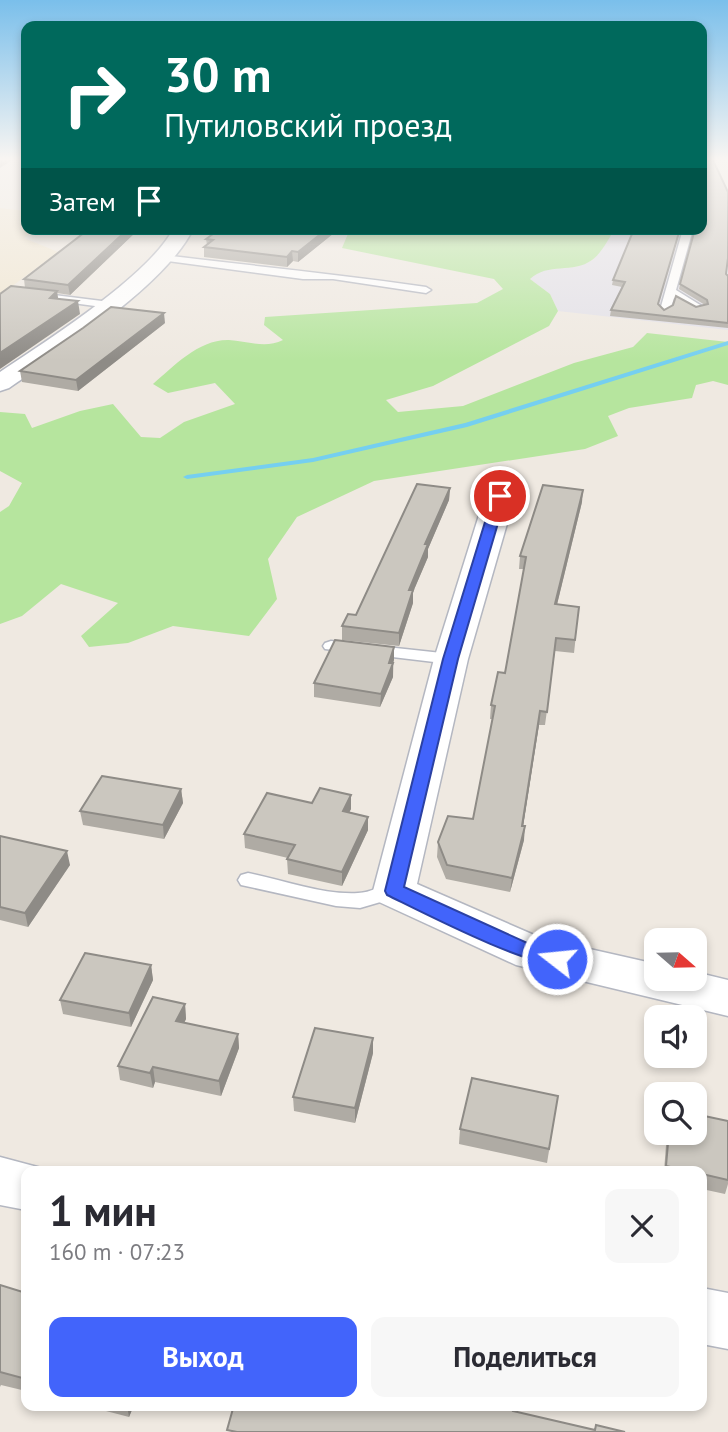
<!DOCTYPE html>
<html lang="ru">
<head>
<meta charset="utf-8">
<style>
  body { margin:0; font-family:"PT Sans",sans-serif; background:#f7f7f7; color:#2b2b33; height:100vh; display:flex; flex-direction:column; font-size:26px; white-space:nowrap }
  * { box-sizing:border-box; margin:0 }
  p { font-size:23px; color:#7c7c81 }
  .icon { flex:none; width:38px; height:38px; fill:none; stroke:currentColor; stroke-width:2; stroke-linecap:round; stroke-linejoin:round }
  .map { position:relative; flex:1; overflow:hidden }
  .drawer { position:absolute; left:21px; top:1166px; width:686px; height:245px; display:flex; flex-direction:column; background:#fff; border-radius:14px; box-shadow:0 4px 10px #0003 }
  .drawer>* { flex:none }
  .banner { position:absolute; left:21px; top:21px; width:686px; height:214px; border-radius:14px; box-shadow:0 4px 10px #0003; background:#00695c; color:#fff; overflow:hidden }
  .needle { width:46px; rotate:110deg }
  .controls { position:absolute; left:644px; top:928px; display:grid; gap:14px }
  .controls a { display:grid; place-items:center; width:63px; height:63px; border-radius:14px; background:#fff; box-shadow:0 4px 10px #0003; font-size:35px }
  .pin { position:absolute; display:grid; place-items:center; width:60px; height:60px; color:#fff; margin:-30px; border:4px solid #fff; border-radius:50%; box-shadow:0 2px 7px #0007 }
  .me { position:absolute; width:77px; margin:-38px; rotate:286deg; stroke-linejoin:round; filter:drop-shadow(0 0 5px #0008) }
  .turn { display:flex; align-items:center; gap:24px; height:147px; padding:0 28px; font-size:32px }
  .turn .icon { width:91px; height:91px; stroke-width:2.5 }
  .turn b { display:block; font-size:49px; line-height:60px }
  .then { display:flex; align-items:center; height:66px; padding:0 28px; background:#0003; gap:14px; font-size:26px }
  .round { display:grid; place-items:center; flex:none; width:74px; height:74px; border-radius:14px; background:#f7f7f7 }
  .head { display:flex; align-items:center; justify-content:space-between; height:119px; padding:0 28px }
  h1 { font-size:42px; font-weight:700; line-height:52px }
  .action { display:flex; gap:14px; margin-top:auto; padding:14px 28px }
  .action a { flex:1; height:80px; border-radius:14px; background:#4264fb; color:#fff; font-size:28px; font-weight:700; line-height:80px; text-align:center }
  .action a+a { background:#f7f7f7; color:#2b2b33 }
  .map>svg:first-child { display:block }
  .industrial { fill:#e3e1e8 }
  .education { fill:#f0e6d1 }
  .green { fill:#b6e59e }
  .lines { fill:none; stroke-linecap:round; stroke-linejoin:round }
  .stream { fill:#75cff0; fill-rule:evenodd }
  .lane-casing { stroke:#b4b7c1; stroke-width:3 }
  .street-casing { stroke:#b4b7c1; stroke-width:3 }
  .lane { fill:#fff; fill-rule:evenodd }
  .street { fill:#fff; fill-rule:evenodd }
  .wall { fill:#afaba4 }
  .shaded-wall { fill:#8e8b86 }
  .building { fill:#cbc7bf; stroke:#8e8b86; stroke-width:2 }
  .route { fill:#4264fb; stroke:#2b41a3; stroke-width:2 }
</style>
</head>
<body>
<div class="map">
<svg width="728" height="1432" viewBox="0 0 728 1432">
  <rect width="100%" height="100%" fill="#efe9e1"/>
  <path class="industrial" d="M728,194V330L558,311L550,294L530,279L540,270L576,267L593,260L615,229H702Z"/>
  <path class="education" d="M0,208L26,211V229H37L24,238L58,252L11,287L0,303Z"/>
  <path class="green" d="M350,229H615C609,238 601,254 592,260C573,274 548,262 530,279L550,294L558,311L549,326L433,386L386,400L398,412L463,406L574,363L633,347L647,333L728,342V385L713,381L696,385L692,398L629,408L608,416L618,436L585,449L374,481L297,517L268,559L277,599L249,636L173,626L128,643L89,647L81,636L118,603L61,584L22,616L0,624V512L9,506L22,483L0,471V412L25,414L32,428L80,411L113,404L141,437L160,438L184,422L235,404L215,383L168,393L153,384C174,366 199,339 229,340C248,341 265,349 283,340L264,325L265,317L477,303L503,289L494,279L342,248Z"/>
  <g class="lines">
    <path class="stream" d="M728,341V345L467,427L313,462L187,479L183,477L187,475L313,458L465,423Z"/>
    <g class="lane-casing">
      <g id="lane">
        <path d="M683,229H693L676,290L705,308L696,310L674,298L670,310L665,313L660,310Z"/>
        <path d="M163,255C251,266 339,274 426,287L431,290L426,293L333,279H303L160,260V256Z"/>
        <path d="M54,295L110,302L115,305L110,308L50,300V296Z"/>
        <path d="M331,641L451,654L459,659L451,664L325,649L323,646L325,643Z"/>
        <path d="M248,873C283,880 322,895 358,893C373,893 386,881 401,886L404,891L401,896L360,908L336,906L241,885L238,880L241,875Z"/>
      </g>
    </g>
    <g class="street-casing">
      <g id="street">
        <path d="M173,229H193C167,284 60,353 9,388L0,391V372C45,342 150,275 173,229Z"/>
        <path d="M500,487L510,490L515,496L468,659L417,884L541,938L656,964V978H695V972L728,980V1016L516,965L379,902L373,891L434,659L485,496L490,490Z"/>
        <path d="M0,1157L45,1169L26,1171V1210L0,1205Z"/>
        <path d="M702,1288L728,1293V1349L702,1344Z"/>
      </g>
    </g>
    <use href="#lane" class="lane"/>
    <use href="#street" class="street"/>
  </g>
  <g class="wall">
    <path d="M89,229H139L70,295L57,293L58,299L80,314L25,288L24,279Z"/>
    <path d="M339,229L298,262L293,261L287,267L204,257V247L207,245L206,239Z"/>
    <path d="M634,229L659,304L664,310L696,307L705,305L679,289L680,284L726,274L728,276V328L610,316L611,310L622,287L612,285L613,280Z"/>
    <path d="M165,323L78,391L22,382L20,371Z"/>
    <path d="M450,488L449,500L428,549V557L413,592V603L399,646L342,640V626L356,615Z"/>
    <path d="M582,502L557,604L579,607L574,653L555,651L545,725H539L523,826L524,840L510,892L446,879L437,857L438,842L473,819L493,719H490L491,705L505,673L524,569H519L520,556Z"/>
    <path d="M394,647L393,677L380,707L314,697V683Z"/>
    <path d="M181,789L183,803L164,839L83,825L80,811Z"/>
    <path d="M351,795V809L349,812L368,817V830L342,886L288,874L287,859L288,858L245,848L244,834L312,803Z"/>
    <path d="M0,836L70,865L28,927L0,920Z"/>
    <path d="M151,965L153,980L131,1027L63,1014L60,1000Z"/>
    <path d="M185,1004L186,1019L184,1023L238,1034L239,1048L221,1096L155,1082L153,1088L120,1080L118,1066Z"/>
    <path d="M373,1038V1053L355,1123L294,1111L293,1097Z"/>
    <path d="M558,1096L547,1163L459,1144L460,1129Z"/>
    <path d="M728,1121V1184L725,1194L702,1189V1171H664L667,1132H695Z"/>
    <path d="M0,1285L26,1293V1391L1,1385L0,1387Z"/>
    <path d="M83,1405H134L129,1417Z"/>
  </g>
  <g class="shaded-wall">
    <path d="M0,160H12L0,168Z"/>
    <path d="M128,229H139L70,295L68,285Z"/>
    <path d="M327,229H339L298,262V252Z"/>
    <path d="M292,251L293,261L287,267V257Z"/>
    <path d="M57,291L59,305L50,298Z"/>
    <path d="M78,301L80,314L0,369V353Z"/>
    <path d="M164,313L165,323L78,391L76,380Z"/>
    <path d="M450,488L449,500L428,549V557L413,592V603L399,646V633L409,590L425,544Z"/>
    <path d="M583,490L582,502L554,617L555,604Z"/>
    <path d="M394,647V660L391,669L393,663V677L380,707L381,694Z"/>
    <path d="M540,711L539,725L521,840L522,826Z"/>
    <path d="M181,789L183,803L164,839L163,825Z"/>
    <path d="M351,795V809L343,825V811Z"/>
    <path d="M368,817V830L342,886V872Z"/>
    <path d="M525,826L524,840L510,892L512,878Z"/>
    <path d="M67,851L70,865L28,927L25,913Z"/>
    <path d="M151,965L153,980L131,1027L129,1013Z"/>
    <path d="M185,1004L186,1019L178,1035L176,1021Z"/>
    <path d="M238,1034L239,1048L221,1096L219,1081Z"/>
    <path d="M373,1038V1053L355,1123V1108Z"/>
    <path d="M153,1067L155,1082L153,1088L150,1073Z"/>
    <path d="M127,1405H134L129,1417Z"/>
  </g>
  <g class="building">
    <path d="M702,160H713L728,192V258L726,274L728,276V323L611,310L625,282L613,280L634,229H680L658,304L664,310L673,305L676,296L696,307L708,304L707,300L680,284L695,229H702Z"/>
    <path d="M89,229H128L68,285L24,279Z"/>
    <path d="M220,229H327L298,252L292,251L287,257L204,247L213,240L206,239Z"/>
    <path d="M11,286L57,291L50,298L78,301L0,353V294Z"/>
    <path d="M111,307L164,313L76,380L20,371L83,328Z"/>
    <path d="M417,484L450,488L425,544H428L409,590H413L399,633L342,626L348,614L356,615Z"/>
    <path d="M543,485L583,490L555,604L579,607L575,640L556,638L547,712L540,711L522,826H525L512,878L447,865L438,842L448,816L473,819L495,706L491,705L498,672L505,673L526,557L520,556Z"/>
    <path d="M335,640L394,647L389,663H393L381,694L314,683Z"/>
    <path d="M102,776L181,789L163,825L80,811Z"/>
    <path d="M320,788L351,795L343,811L368,817L342,872L287,859L295,845L244,834L267,793L312,803Z"/>
    <path d="M0,836L67,851L25,913L0,907Z"/>
    <path d="M85,953L151,965L129,1013L60,1000Z"/>
    <path d="M153,997L185,1004L176,1021L238,1034L219,1081L153,1067L150,1073L118,1066Z"/>
    <path d="M315,1028L373,1038L355,1108L293,1097Z"/>
    <path d="M472,1078L558,1096L549,1149L460,1129Z"/>
    <path d="M695,1114L728,1121V1180L702,1174V1171H688L666,1166L669,1132H695Z"/>
    <path d="M0,1285L26,1293V1379L0,1372Z"/>
    <path d="M234,1405H507L514,1407L513,1411L595,1430L596,1425L625,1432H237L227,1430Z"/>
  </g>
  <linearGradient id="sky" x2="0" y2="1"><stop stop-color="#7abfeb"/><stop offset="0.44" stop-color="#f8f5f2"/><stop offset="1" stop-color="#f8f5f2" stop-opacity="0"/></linearGradient>
  <rect width="728" height="361" fill="url(#sky)"/>
  <path class="route" d="M500,492L506,496L458,659L404,887L536,947L564,953L566,959L564,964C537,972 418,910 387,895L385,891L443,659L493,496Z"/>
</svg>
<div class="controls">
<a><svg class="needle" viewBox="-14 -14 28 28"><path d="M0-13l5 13h-10z" fill="#e53935"/><path d="M0 13l5-13h-10z" fill="#7c7c81"/></svg></a>
<a><svg class="icon" aria-label="sound" viewBox="0 0 24 24"><path d="M4 9h4l5-4v14l-5-4H4zM17 9q2 3 0 6"/></svg></a>
<a><svg class="icon" aria-label="search" viewBox="0 0 24 24"><circle cx="10" cy="10" r="6"/><path d="M15 15l6 6"/></svg></a>
</div>
<div class="pin" style="left:500px;top:496px;background:#d93025"><svg class="icon" aria-label="arrive" viewBox="0 0 24 24"><path d="M6 21V4h12l-3 4 3 4H6"/></svg></div>
<svg class="me" style="left:557px;top:959px" viewBox="-20 -20 40 40"><circle r="17" fill="#4264fb" stroke="#fff" stroke-width="3"/><path d="M0-11L8 9 0 5-8 9z" fill="#fff"/></svg>
<div class="banner">
<div class="turn"><svg class="icon" aria-label="right" viewBox="0 0 24 24"><path d="M7 20v-9h11M14 6l5 5-5 5"/></svg><div><b>30 m</b>Путиловский проезд</div></div>
<div class="then">Затем<svg class="icon" aria-label="arrive" viewBox="0 0 24 24"><path d="M6 21V4h12l-3 4 3 4H6"/></svg></div>
</div>
<section class="drawer">
<div class="head"><div><h1>1 мин</h1><p>160 m · 07:23</p></div><a class="round"><svg class="icon" aria-label="close" viewBox="0 0 24 24"><path d="M6 6l12 12M18 6L6 18"/></svg></a></div>
<div class="action"><a>Выход</a><a>Поделиться</a></div>
</section>
</div>
</body>
</html>
